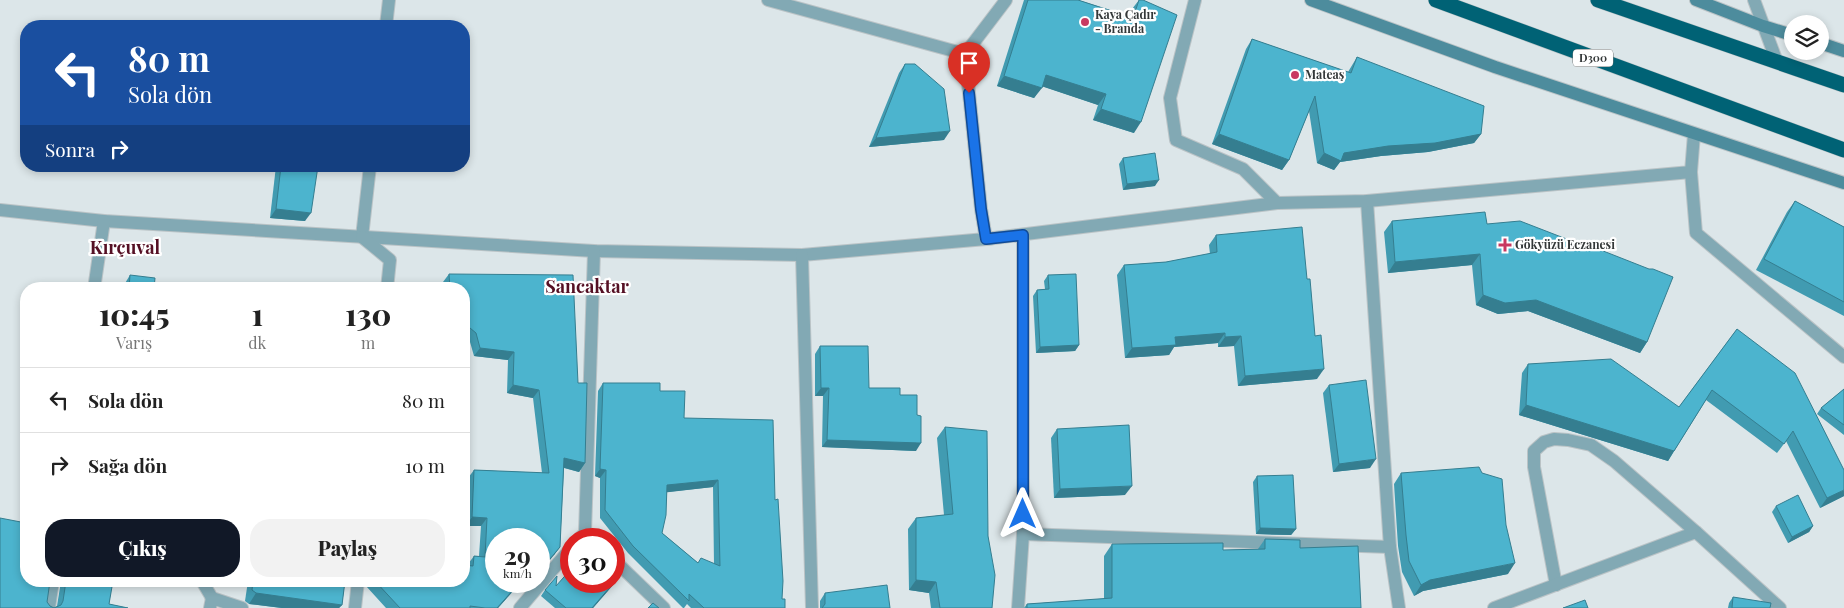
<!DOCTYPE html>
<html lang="tr">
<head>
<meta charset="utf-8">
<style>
  body { margin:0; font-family:"Playfair Display",serif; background:#f2f2f2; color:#222; height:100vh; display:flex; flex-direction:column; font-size:19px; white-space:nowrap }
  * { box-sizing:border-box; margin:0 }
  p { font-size:16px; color:#767676 }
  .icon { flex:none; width:28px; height:28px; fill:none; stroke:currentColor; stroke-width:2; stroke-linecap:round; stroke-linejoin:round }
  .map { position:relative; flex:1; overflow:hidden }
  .drawer { position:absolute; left:20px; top:282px; width:450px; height:305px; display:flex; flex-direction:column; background:#fff; border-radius:20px; box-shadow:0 2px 8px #0003 }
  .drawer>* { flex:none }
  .hud { position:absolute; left:20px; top:20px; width:450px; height:152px; border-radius:20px; box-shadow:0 2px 8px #0003; background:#1a4fa0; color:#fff; overflow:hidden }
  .tools { position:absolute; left:1784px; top:15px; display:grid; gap:10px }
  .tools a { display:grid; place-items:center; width:45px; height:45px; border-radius:50%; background:#fff; box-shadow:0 2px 8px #0003; font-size:25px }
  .speed { position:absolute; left:485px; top:528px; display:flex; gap:10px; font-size:25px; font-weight:700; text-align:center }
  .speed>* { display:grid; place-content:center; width:65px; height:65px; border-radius:50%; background:#fff; box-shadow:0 2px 8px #0003; line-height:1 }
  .speed small { font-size:12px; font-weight:400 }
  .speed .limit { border:8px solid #d22; background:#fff; color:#111 }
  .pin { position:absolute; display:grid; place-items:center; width:42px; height:42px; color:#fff; margin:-51px -21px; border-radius:50% 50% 50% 0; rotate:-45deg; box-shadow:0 0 5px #0007 }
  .pin .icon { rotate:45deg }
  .me { position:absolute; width:55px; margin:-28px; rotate:0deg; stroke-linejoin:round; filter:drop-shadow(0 0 4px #0008) }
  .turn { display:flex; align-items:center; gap:18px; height:105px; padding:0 25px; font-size:22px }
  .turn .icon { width:65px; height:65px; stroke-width:2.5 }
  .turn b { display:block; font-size:35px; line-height:42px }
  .then { display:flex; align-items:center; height:48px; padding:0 25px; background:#0003; gap:10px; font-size:19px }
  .eta { display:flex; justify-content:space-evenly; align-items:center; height:85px; text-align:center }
  .eta b { font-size:30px; font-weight:800; line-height:35px }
  .primary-button { display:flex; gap:10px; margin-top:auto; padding:10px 25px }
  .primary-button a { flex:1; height:58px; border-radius:20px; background:#111827; color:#fff; font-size:20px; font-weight:800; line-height:58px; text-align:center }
  .primary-button a+a { background:#f2f2f2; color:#222 }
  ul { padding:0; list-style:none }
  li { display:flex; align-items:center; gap:15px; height:65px; padding:0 25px; border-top:1px solid #e0e0e0 }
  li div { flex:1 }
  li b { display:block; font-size:19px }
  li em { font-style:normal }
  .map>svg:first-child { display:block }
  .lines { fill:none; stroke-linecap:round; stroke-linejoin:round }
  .street-casing { stroke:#bac3c6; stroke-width:14 }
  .secondary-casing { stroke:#bac3c6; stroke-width:14 }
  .highway-casing { stroke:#bac3c6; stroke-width:16 }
  .street { stroke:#82a9b4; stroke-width:12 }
  .secondary { stroke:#4d8c9d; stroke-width:12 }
  .highway { stroke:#006275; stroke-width:15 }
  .wall { fill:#419bb1; fill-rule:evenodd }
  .shaded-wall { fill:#357e90 }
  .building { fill:#4cb4ce; stroke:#357e90; fill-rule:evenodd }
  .route-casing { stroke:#114b97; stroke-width:12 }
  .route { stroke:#1a73e8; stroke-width:9 }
  .poi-dot { fill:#c83961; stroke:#fff; stroke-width:2 }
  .labels { text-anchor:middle; stroke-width:4.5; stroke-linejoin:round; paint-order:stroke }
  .shield { fill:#fff; stroke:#717474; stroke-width:1 }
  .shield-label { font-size:11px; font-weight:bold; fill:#343839 }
  .poi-label { font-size:12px; font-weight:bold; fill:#343839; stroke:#fff; text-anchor:start }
  .district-label { font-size:18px; font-weight:bold; fill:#551024; stroke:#fff }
</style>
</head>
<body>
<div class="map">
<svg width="1844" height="608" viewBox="0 0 1844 608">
  <rect width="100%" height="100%" fill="#dce6e9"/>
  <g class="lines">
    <g class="street-casing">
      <g id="street">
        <path d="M768,0L965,54L981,209L986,239L993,238"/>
        <path d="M1195,0L1170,98L1176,140L1243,169L1277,203"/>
        <path d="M1754,0L1777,62"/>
        <path d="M386,26L389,0"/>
        <path d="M965,54L1006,0"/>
        <path d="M1691,172L1696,233L1844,357"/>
        <path d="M1367,201L1390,547L1399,608"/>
        <path d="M0,210L104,221L594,251L802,255L986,239L1277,203L1367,201L1691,172L1694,134"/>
        <path d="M1016,236L1023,235V534L1018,608"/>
        <path d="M362,237L370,166"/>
        <path d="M362,237L390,260L387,289"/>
        <path d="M802,255L812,608"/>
        <path d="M94,289L104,221"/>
        <path d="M1023,534L1390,547"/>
        <path d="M579,539L585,533L594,251"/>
        <path d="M614,560L664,608"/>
        <path d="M202,581L212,598"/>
        <path d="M1556,585L1534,467V451L1544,442L1554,439L1568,440L1591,445L1614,461L1696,532"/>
        <path d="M49,608L53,581"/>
        <path d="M210,608L212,598L242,608"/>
        <path d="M355,608L358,581"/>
        <path d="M520,608L571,548"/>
        <path d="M1494,608L1696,532L1780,608"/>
      </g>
    </g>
    <g class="secondary-casing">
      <g id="secondary">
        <path d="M1311,0L1495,67L1844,183"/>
        <path d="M1696,0L1763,26L1792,35"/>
        <path d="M1820,43L1844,51"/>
      </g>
    </g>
    <g class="highway-casing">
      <g id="highway">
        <path d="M1436,0L1844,150"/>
        <path d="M1598,0L1844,85"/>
      </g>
    </g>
    <use href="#street" class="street"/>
    <use href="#secondary" class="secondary"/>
    <use href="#highway" class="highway"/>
  </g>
  <g class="wall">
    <path d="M1024,0H1078L1130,16L1132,9L1139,0H1143L1134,133L1093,120L1098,105L1042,86L1034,98L997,86Z"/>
    <path d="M1252,39L1348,72L1357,57L1481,134L1474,143L1428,152L1381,156L1340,162L1334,170L1317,163L1309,111L1289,160L1282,170L1212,144L1246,49Z"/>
    <path d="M905,64L944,140L869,147L899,73Z"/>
    <path d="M1123,158L1155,186L1123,190L1119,164Z"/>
    <path d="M276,166H318L305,221L270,218Z"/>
    <path d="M1795,201L1844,227V316L1756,270L1787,212Z"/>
    <path d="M1392,221L1487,224L1647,342L1640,353L1528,311L1498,314L1476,305L1472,265L1388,273L1384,232Z"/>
    <path d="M1216,235L1307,279L1317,379L1238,386L1234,346L1218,347V343L1174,347L1169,355L1125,358L1117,275L1124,265L1166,262L1210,254L1209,245Z"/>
    <path d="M449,274L578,383L585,463L579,472L564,468L560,547L554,555L539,539L496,581H522L498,608H386L366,586V581H464L468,564L474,556H479L481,526H466L468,478L474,470L542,473L533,398L507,393L508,360L474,356L470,342L464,336V289H443V282Z"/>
    <path d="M130,275L154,289H123L124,285Z"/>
    <path d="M1048,275L1079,345L1075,351L1036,353L1033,296L1037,290L1045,289L1044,281Z"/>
    <path d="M1737,329L1844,496L1820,508L1786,441L1777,453L1706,400L1668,461L1519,415L1522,373L1528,364L1679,407Z"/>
    <path d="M820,346L869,388L900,395L917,415L916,451L822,447L823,396H815V354Z"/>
    <path d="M603,383L660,391L684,418L775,500L782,599L785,608H691L687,604L684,608H683L628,553L600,518V478L595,476L598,391ZM713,487L714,564L698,563L662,533L667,492Z"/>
    <path d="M1329,385L1370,468L1333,472L1323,393Z"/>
    <path d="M1844,389V435L1817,414L1821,408Z"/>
    <path d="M945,427L988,536L992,608H931L929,593L909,590L908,529L916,518L944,515L937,438Z"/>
    <path d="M1057,429L1125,495L1054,498L1051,438Z"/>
    <path d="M1401,473L1508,574L1423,591L1414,596L1402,572L1398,546L1394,484Z"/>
    <path d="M1257,476L1296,529L1291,535L1256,534L1253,482Z"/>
    <path d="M1776,506L1813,526L1809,532L1788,543L1772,512Z"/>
    <path d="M1265,539L1300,548L1361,608H1024L1027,604L1104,599V556L1112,544L1223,550L1258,549Z"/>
    <path d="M617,579L613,585L593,608H555L541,596L545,590L556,586Z"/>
    <path d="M61,581H134L129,587L112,585L109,604L128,608H0L47,602L50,606L54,608L57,606Z"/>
    <path d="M248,581H345L342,605L339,608H282L249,604L245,601Z"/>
    <path d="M524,581H532L529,585Z"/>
    <path d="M825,593L890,608H820V601Z"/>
    <path d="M1733,597L1770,608H1728L1729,603Z"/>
  </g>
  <g class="shaded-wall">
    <path d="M1046,75L1106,94L1098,105L1038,85Z"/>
    <path d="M1004,76L1042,88L1034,98L997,86Z"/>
    <path d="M1101,109L1141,122L1134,133L1093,120Z"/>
    <path d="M950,131L944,140L869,147L876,138Z"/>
    <path d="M1219,134L1289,160L1282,170L1212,144Z"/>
    <path d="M1481,134L1474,143L1428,152L1381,156L1340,162L1334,170L1317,163L1324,153Z"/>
    <path d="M1159,180L1155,186L1123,190L1127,184Z"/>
    <path d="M276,209L311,213L305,221L270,218Z"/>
    <path d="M1480,254L1472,265L1388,273L1395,262Z"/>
    <path d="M1483,295L1536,300L1647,342L1640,353L1528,311L1498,314L1476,305Z"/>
    <path d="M1225,333L1218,343L1174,347L1169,355L1125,358L1132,348L1175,337Z"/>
    <path d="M1241,336L1234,346L1218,347L1225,337Z"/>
    <path d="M1079,345L1075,351L1036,353L1040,347Z"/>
    <path d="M480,348L514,352L508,360L474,356Z"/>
    <path d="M1324,369L1317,379L1238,386L1245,376Z"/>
    <path d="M513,385L539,390L533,398L507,393Z"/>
    <path d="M821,388H829L823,396H815Z"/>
    <path d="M1526,405L1674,451L1668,461L1519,415Z"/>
    <path d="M827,440L921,443L916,451L822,447Z"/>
    <path d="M564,458L585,463L579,472L558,466Z"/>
    <path d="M1376,459L1370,468L1333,472L1339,464Z"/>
    <path d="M600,469L606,470L600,478L595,476Z"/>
    <path d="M718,480L713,487L661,493L667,485Z"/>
    <path d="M1132,486L1125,495L1054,498L1060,489Z"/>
    <path d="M1844,490V496L1820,508L1827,498Z"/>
    <path d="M472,517L487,518L481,526H466Z"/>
    <path d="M1813,526L1809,532L1788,543L1792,537Z"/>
    <path d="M1260,528L1296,529L1291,535L1256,534Z"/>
    <path d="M560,547L554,555L539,573V572Z"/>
    <path d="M1515,563L1508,574L1423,591L1414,596L1421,585L1430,580Z"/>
    <path d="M617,579L613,585L593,608H592Z"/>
    <path d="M916,580L936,582L929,593L909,590Z"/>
    <path d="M110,581H134L129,587L108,584Z"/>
    <path d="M521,581H522L498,608H497Z"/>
    <path d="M256,593L342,605L339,608H282L249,604Z"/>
  </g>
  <g class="building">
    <path d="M1028,0H1078L1133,18L1139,0H1143L1177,15L1141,122L1101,109L1106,94L1046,75L1042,88L1004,76Z"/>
    <path d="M1252,39L1351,73L1357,57L1484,106L1481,134L1435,143L1388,146L1344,153L1341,161L1324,153L1315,96L1289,160L1219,134Z"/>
    <path d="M905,64H915L944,89L950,131L876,138Z"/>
    <path d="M1155,153L1159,180L1127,184L1123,158Z"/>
    <path d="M281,166H318L311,213L276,209Z"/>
    <path d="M1795,201L1844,227V302L1764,259Z"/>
    <path d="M1485,212L1487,224L1520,221L1582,245H1588L1649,269H1653L1673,277L1647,342L1536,300L1505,303L1483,295L1480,254L1395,262L1392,221Z"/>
    <path d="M1302,227L1307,279H1310L1315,336L1321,335L1324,369L1245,376L1241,336L1225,337V333L1175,337L1176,345L1132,348L1124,265L1166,262L1217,252L1216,235Z"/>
    <path d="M449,274L573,275L578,383H587L585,463L564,458L560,547L539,572V539H496V581H521L497,608H485L470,606V608H400L375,581H464V565L473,566L474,556L485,557L487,518L472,517L474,470L549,473L539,390L513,385L514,352L480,348L476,333L464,323V289H450Z"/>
    <path d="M1076,274L1079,345L1040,347L1037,290L1049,289L1048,275Z"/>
    <path d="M130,275L155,278L154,289H129Z"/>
    <path d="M1737,329L1795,373L1844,470V490L1827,498L1793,431L1784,444L1712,390L1674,451L1526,405L1528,364L1611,359L1679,407Z"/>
    <path d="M820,346H868L869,388H900V395H917V415L921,416V443L827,440L829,388H821Z"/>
    <path d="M1366,380L1376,459L1339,464L1329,385Z"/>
    <path d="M603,383H660V391H685L684,418L773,420L775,500L778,499L783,581L782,599H785V608H704L689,594V601L633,546L605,510L606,470L600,469ZM718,480L720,566L701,558L698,563L662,533L666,515L667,485Z"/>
    <path d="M1844,389V425L1821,408Z"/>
    <path d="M1129,425L1132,486L1060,489L1057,429Z"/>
    <path d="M945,427L987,431L988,536L995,575L992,608H940L936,582L916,580V518L953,514Z"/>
    <path d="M1479,467L1482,473L1502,479L1506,525L1515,563L1430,580L1421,585L1409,561L1406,535L1401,473Z"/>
    <path d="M1293,475L1296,529L1260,528L1257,476Z"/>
    <path d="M1798,495L1813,526L1792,537L1776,506Z"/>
    <path d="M0,518L26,523V581H50L47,602L50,606L54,608L61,605L63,601L66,581H113L109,604L128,608H0Z"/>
    <path d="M1265,539L1300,540V548L1358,546L1361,608H1027V604L1112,598V544L1223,543V550L1265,549Z"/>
    <path d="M571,569V581H614V576L617,579L592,608H566L545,590L557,576L556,586Z"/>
    <path d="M253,581H345L342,605L256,593L252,590Z"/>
    <path d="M887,585L890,608H822L825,604V593Z"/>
    <path d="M1733,597L1771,603L1770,608H1732Z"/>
    <path d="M1585,600L1588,608H1563Z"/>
    <path d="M653,603L659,608H648Z"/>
  </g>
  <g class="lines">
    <g class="route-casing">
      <path id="route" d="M969,93L981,209L986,239L1023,235V514"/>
    </g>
    <use href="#route" class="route"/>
  </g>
  <g class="poi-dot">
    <circle cx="1085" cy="22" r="5"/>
    <circle cx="1295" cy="75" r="5"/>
    <path d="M1502.5 237.5h5v5h5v5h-5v5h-5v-5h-5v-5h5z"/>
  </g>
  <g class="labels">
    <rect class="shield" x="1573" y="49.5" width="40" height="17" rx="4"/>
    <g class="shield-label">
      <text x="1593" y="62">D300</text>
    </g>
    <g class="poi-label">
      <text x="1095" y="19">Kaya Çadır<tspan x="1095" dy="14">- Branda</tspan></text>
      <text x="1305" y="79">Mateaş</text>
      <text x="1515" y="249">Gökyüzü Eczanesi</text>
    </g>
    <g class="district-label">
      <text x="125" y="254">Kırçuval</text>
      <text x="587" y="293">Sancaktar</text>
    </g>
  </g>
</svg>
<div class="tools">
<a><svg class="icon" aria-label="layers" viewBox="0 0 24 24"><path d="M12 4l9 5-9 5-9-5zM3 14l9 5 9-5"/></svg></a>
</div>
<div class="speed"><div>29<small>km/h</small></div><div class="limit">30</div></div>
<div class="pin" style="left:969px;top:93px;background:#d93025"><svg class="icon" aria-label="arrive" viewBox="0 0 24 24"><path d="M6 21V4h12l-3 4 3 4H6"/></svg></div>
<svg class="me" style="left:1023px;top:514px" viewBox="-20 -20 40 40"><path d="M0-17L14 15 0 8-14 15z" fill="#1a73e8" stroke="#fff" stroke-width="4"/></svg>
<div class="hud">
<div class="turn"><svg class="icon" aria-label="left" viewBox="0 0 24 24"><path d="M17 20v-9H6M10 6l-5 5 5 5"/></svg><div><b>80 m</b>Sola dön</div></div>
<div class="then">Sonra<svg class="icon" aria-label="right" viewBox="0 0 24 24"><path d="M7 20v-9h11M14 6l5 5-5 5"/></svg></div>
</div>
<section class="drawer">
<div class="eta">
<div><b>10:45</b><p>Varış</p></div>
<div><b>1</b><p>dk</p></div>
<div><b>130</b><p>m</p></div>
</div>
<ul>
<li><svg class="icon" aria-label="left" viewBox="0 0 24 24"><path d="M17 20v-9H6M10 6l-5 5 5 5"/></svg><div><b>Sola dön</b></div><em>80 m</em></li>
<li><svg class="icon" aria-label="right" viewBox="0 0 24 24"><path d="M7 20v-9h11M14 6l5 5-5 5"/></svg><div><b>Sağa dön</b></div><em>10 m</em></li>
</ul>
<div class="primary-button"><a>Çıkış</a><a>Paylaş</a></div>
</section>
</div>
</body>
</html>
